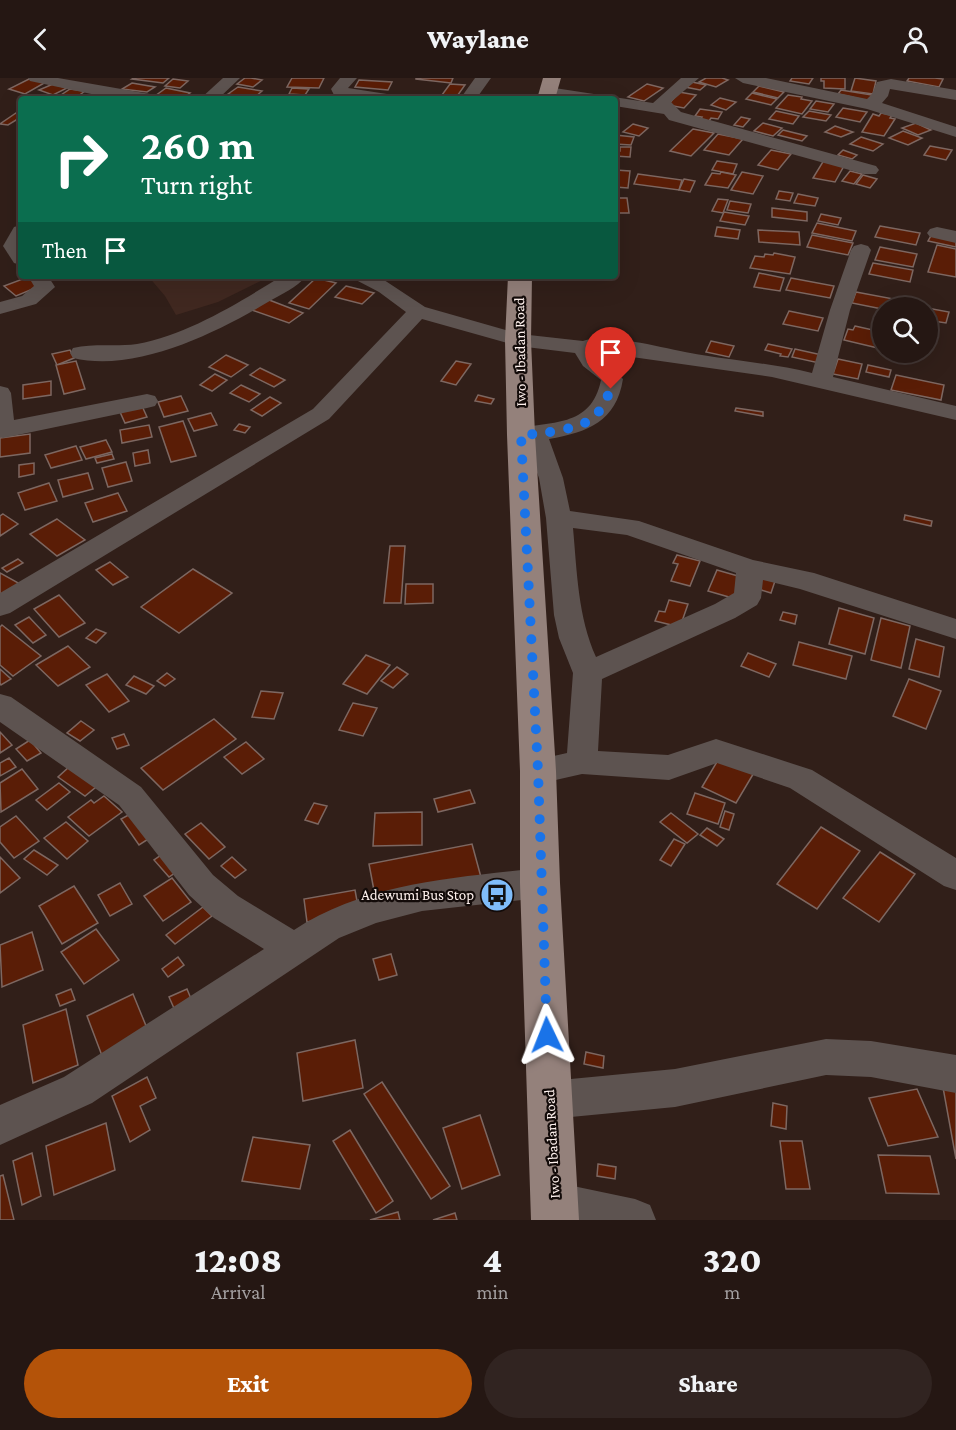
<!DOCTYPE html>
<html lang="en">
<head>
<meta charset="utf-8">
<style>
  body { margin:0; font-family:"Crimson Pro",serif; background:#312421; color:#f1f3f6; height:100vh; display:flex; flex-direction:column; font-size:22px; white-space:nowrap }
  * { box-sizing:border-box; margin:0 }
  p { font-size:20px; color:#a39fa0 }
  .icon { flex:none; width:33px; height:33px; fill:none; stroke:currentColor; stroke-width:2; stroke-linecap:round; stroke-linejoin:round }
  .map { position:relative; height:1142px; overflow:hidden }
  .sheet { display:flex; flex-direction:column; background:#251713; flex:1 }
  .sheet>* { flex:none }
  .guide { position:absolute; left:18px; top:18px; width:600px; height:183px; border-radius:6px; box-shadow:0 6px 24px #0002,0 0 0 2px #423633; background:#0b6e4f; color:#fff; overflow:hidden }
  .tools { position:absolute; left:872px; top:219px; display:grid; gap:12px }
  .tools a { display:grid; place-items:center; width:66px; height:66px; border-radius:50%; background:#251713; box-shadow:0 6px 24px #0002,0 0 0 2px #423633; font-size:30px }
  .pin { position:absolute; display:grid; place-items:center; width:51px; height:51px; color:#fff; margin:-62px -26px; border-radius:50% 50% 50% 0; rotate:-45deg; box-shadow:0 0 6px #0007 }
  .pin .icon { rotate:45deg }
  .me { position:absolute; width:66px; margin:-33px; rotate:358deg; stroke-linejoin:round; filter:drop-shadow(0 0 4px #0008) }
  .turn { display:flex; align-items:center; gap:21px; height:126px; padding:0 24px; font-size:27px }
  .turn .icon { width:78px; height:78px; stroke-width:2.5 }
  .turn b { display:block; font-size:42px; line-height:51px }
  .then { display:flex; align-items:center; height:57px; padding:0 24px; background:#0003; gap:12px; font-size:22px }
  .eta { display:flex; justify-content:space-evenly; align-items:center; height:102px; text-align:center }
  .eta b { font-size:36px; font-weight:800; line-height:42px }
  .cta { display:flex; gap:12px; margin-top:auto; padding:12px 24px }
  .cta a { flex:1; height:69px; border-radius:36px; background:#b45309; color:#fff; font-size:24px; font-weight:800; line-height:69px; text-align:center }
  .cta a+a { background:#312421; color:#f1f3f6 }
  header { display:flex; justify-content:space-between; align-items:center; height:78px; padding:0 24px; background:#251713; font-size:27px; font-weight:800 }
  .map>svg:first-child { display:block }
  .built { fill:#402820 }
  .building { fill:#5a1d06; stroke:#7d6761; stroke-width:1.5 }
  .lines { fill:none; stroke-linecap:round; stroke-linejoin:round }
  .minor { fill:#5d5350; fill-rule:evenodd }
  .major { fill:#94817b; fill-rule:evenodd }
  .route { stroke:#1a73e8; stroke-width:10; stroke-dasharray:0 18 }
  .labels { text-anchor:middle; stroke-width:4.5; stroke-linejoin:round; paint-order:stroke }
  .street-label { font-size:15px; fill:#fff2ee; stroke:#130b09 }
  .poi-label { font-size:15px; fill:#fff2ee; stroke:#130b09; text-anchor:end }
</style>
</head>
<body>
<header><svg class="icon" aria-label="back" viewBox="0 0 24 24"><path d="M15 5l-7 7 7 7"/></svg>Waylane<svg class="icon" aria-label="person" viewBox="0 0 24 24"><circle cx="12" cy="8" r="4"/><path d="M4 21q1-7 8-7t8 7"/></svg></header>
<div class="map">
<svg width="956" height="1142" viewBox="0 0 956 1142">
  <rect width="100%" height="100%" fill="#311f19"/>
  <path class="built" d="M148,198H271L218,224L176,237L165,218Z"/>
  <g class="building">
    <path d="M31,0L46,4L25,16L9,11Z"/>
    <path d="M134,0H169L163,5L132,1Z"/>
    <path d="M245,0H251L262,2L253,9L237,6Z"/>
    <path d="M292,0H324L319,10L287,9Z"/>
    <path d="M453,0L451,5L416,1V0Z"/>
    <path d="M706,0H722L728,2L716,9L699,4Z"/>
    <path d="M792,0H813L809,6L790,3Z"/>
    <path d="M821,0H845V11L824,10V3H821Z"/>
    <path d="M855,0L876,3L873,16L851,13Z"/>
    <path d="M909,0H935L943,1L939,9L907,3Z"/>
    <path d="M173,1L188,3L180,10L165,8Z"/>
    <path d="M359,2L392,4L388,12L355,9Z"/>
    <path d="M692,4L706,7L700,12L685,9Z"/>
    <path d="M132,5L155,9L147,14L122,11Z"/>
    <path d="M53,6L67,10L53,17L39,12Z"/>
    <path d="M450,6L465,7L455,21H439Z"/>
    <path d="M647,6L663,10L644,23L628,19Z"/>
    <path d="M759,8L784,14L778,20L753,14Z"/>
    <path d="M238,9L262,13L253,21L228,16Z"/>
    <path d="M166,10L190,15L182,21L155,18Z"/>
    <path d="M292,10L309,11L305,17L289,16Z"/>
    <path d="M70,11L85,13L74,21H55Z"/>
    <path d="M841,12L872,17L869,23L838,16Z"/>
    <path d="M679,14L696,17L684,30L668,27Z"/>
    <path d="M752,15L777,21L771,27L746,21Z"/>
    <path d="M788,17L802,19L801,21L812,23L802,36L776,30Z"/>
    <path d="M720,20L736,24L726,32L711,27Z"/>
    <path d="M816,23L834,26L828,34L810,31Z"/>
    <path d="M843,30L867,34L860,44L836,39Z"/>
    <path d="M700,31L722,34L718,41L711,40L709,43L700,42L702,39L695,38Z"/>
    <path d="M776,33L799,38L793,46L769,41Z"/>
    <path d="M809,33L831,37L826,43L803,39Z"/>
    <path d="M16,35L21,36V39L8,47L0,46Z"/>
    <path d="M881,35L892,37L890,40L895,41L884,58L862,54L873,36L879,38Z"/>
    <path d="M741,39L750,41L743,49L734,47Z"/>
    <path d="M763,45L782,50L773,58L754,53Z"/>
    <path d="M916,45L931,52L918,57L902,50Z"/>
    <path d="M633,46L648,50L639,58L623,54Z"/>
    <path d="M835,48L853,54L841,59L825,54Z"/>
    <path d="M693,51L714,55L691,78L670,73Z"/>
    <path d="M783,52L807,58L802,63L778,57Z"/>
    <path d="M903,53L922,60L908,67L889,60Z"/>
    <path d="M718,56L743,61L729,77L704,72Z"/>
    <path d="M615,57L634,59L631,67L615,66Z"/>
    <path d="M861,59L883,66L873,73L850,66Z"/>
    <path d="M930,68L952,72L946,82L924,77Z"/>
    <path d="M620,69H631L630,79L615,78V73H620Z"/>
    <path d="M771,72L791,76L778,92L758,87Z"/>
    <path d="M843,72L857,77L852,81L838,77Z"/>
    <path d="M824,82L845,86L835,104L813,100Z"/>
    <path d="M717,83L737,86L733,96L712,92Z"/>
    <path d="M615,92L630,93L628,110L615,109Z"/>
    <path d="M850,93L862,96L854,106L842,103Z"/>
    <path d="M721,94L736,97L728,110L705,107L712,95L720,96Z"/>
    <path d="M742,94L763,98L753,116L731,112Z"/>
    <path d="M638,96L682,102L679,112L634,106Z"/>
    <path d="M863,97L877,101L870,110L856,106Z"/>
    <path d="M684,101L695,103L690,114L679,112Z"/>
    <path d="M779,113L793,115L790,123L776,121Z"/>
    <path d="M798,116L818,120L815,128L794,125Z"/>
    <path d="M615,120H627L629,135H615V129H618L615,126Z"/>
    <path d="M718,121L728,122L723,135L712,133Z"/>
    <path d="M730,123L751,126L748,135L727,132Z"/>
    <path d="M772,130L807,134V143L772,139Z"/>
    <path d="M724,134L749,138L745,147L720,143Z"/>
    <path d="M821,136L841,140L838,147L818,143Z"/>
    <path d="M817,145L856,153L852,163L812,155Z"/>
    <path d="M880,148L920,155L916,167L875,159Z"/>
    <path d="M717,149L740,152L738,161L715,158Z"/>
    <path d="M758,152L799,154L800,167L759,164Z"/>
    <path d="M932,156L956,161V169L928,163Z"/>
    <path d="M812,157L853,165L848,177L807,169Z"/>
    <path d="M937,167L956,171V199L928,194Z"/>
    <path d="M880,169L917,176L913,189L875,182Z"/>
    <path d="M774,175L795,179L790,196L750,190L755,178L764,179L765,176L773,177Z"/>
    <path d="M873,185L913,192L910,204L869,196Z"/>
    <path d="M759,195L784,200L780,213L754,209Z"/>
    <path d="M28,199L40,208L16,218L4,208Z"/>
    <path d="M316,200L336,205L309,231L289,225Z"/>
    <path d="M791,200L834,208L830,220L786,212Z"/>
    <path d="M346,208L374,215L362,226L335,219Z"/>
    <path d="M856,214L899,222L897,230L882,231L852,225Z"/>
    <path d="M264,220L303,235L289,245L249,231Z"/>
    <path d="M927,230L949,234L946,245L927,242Z"/>
    <path d="M789,233L823,240L818,253L783,246Z"/>
    <path d="M855,248L882,254V271L844,262L848,251L853,252Z"/>
    <path d="M711,263L734,268L729,279L706,274Z"/>
    <path d="M768,266L792,271L788,279L780,278L781,276L765,272Z"/>
    <path d="M795,271L822,277L819,285L792,279Z"/>
    <path d="M70,272L74,280L57,287L52,276Z"/>
    <path d="M226,277L248,287L231,299L209,289Z"/>
    <path d="M838,281L862,286L858,301L833,296Z"/>
    <path d="M76,283L85,311L64,316L56,287Z"/>
    <path d="M456,283L471,286L456,307L441,303Z"/>
    <path d="M868,287L891,292L889,299L866,294Z"/>
    <path d="M260,290L285,302L274,309L250,297Z"/>
    <path d="M215,296L227,302L212,313L200,307Z"/>
    <path d="M896,297L944,307L941,322L891,312Z"/>
    <path d="M51,303V317L23,321V307Z"/>
    <path d="M241,307L260,316L249,324L230,315Z"/>
    <path d="M478,317L494,321L491,326L475,323Z"/>
    <path d="M181,318L188,333L164,339L158,324Z"/>
    <path d="M270,319L281,325L262,338L251,332Z"/>
    <path d="M142,328L147,339L125,345L120,334Z"/>
    <path d="M736,330L763,334V338L735,333Z"/>
    <path d="M211,335L217,347L194,353L188,341Z"/>
    <path d="M183,343L196,378L171,384L159,349Z"/>
    <path d="M239,346L250,349L245,355L234,352Z"/>
    <path d="M149,347L152,359L122,365L120,352Z"/>
    <path d="M30,356V375L0,379V360Z"/>
    <path d="M106,362L112,374L86,381L80,369Z"/>
    <path d="M76,368L82,382L51,390L45,377Z"/>
    <path d="M148,372L150,385L135,388L133,375Z"/>
    <path d="M112,376L114,381L97,385L95,380Z"/>
    <path d="M126,384L132,403L108,409L102,390Z"/>
    <path d="M34,385V396L19,399V387Z"/>
    <path d="M88,395L93,411L63,419L58,402Z"/>
    <path d="M49,405L57,423L25,432L18,415Z"/>
    <path d="M118,415L127,433L93,444L85,425Z"/>
    <path d="M3,436L18,446L0,458V438Z"/>
    <path d="M905,437L932,443L931,448L904,442Z"/>
    <path d="M57,441L85,462L57,478L30,456Z"/>
    <path d="M390,468H405L401,525H384Z"/>
    <path d="M677,477L700,483L690,508L671,503L678,486L673,485Z"/>
    <path d="M18,481L23,485L7,494L2,490Z"/>
    <path d="M110,484L128,499L113,507L96,492Z"/>
    <path d="M193,491L232,515L179,555L141,529Z"/>
    <path d="M717,492L745,500L736,521L708,513Z"/>
    <path d="M0,495L22,507L0,523Z"/>
    <path d="M762,499L775,503L771,515L758,511Z"/>
    <path d="M406,506H433V525L405,526Z"/>
    <path d="M59,517L85,545L59,559L34,531Z"/>
    <path d="M669,522L688,526L680,549L655,543L659,533L665,534Z"/>
    <path d="M839,530L874,540L865,576L829,566Z"/>
    <path d="M783,534L797,537L795,546L780,542Z"/>
    <path d="M29,539L46,557L33,565L15,547Z"/>
    <path d="M881,540L910,548L901,590L871,582Z"/>
    <path d="M2,547L41,578L13,598L0,587V549Z"/>
    <path d="M96,551L106,555L96,565L86,560Z"/>
    <path d="M916,561L944,569L939,599L909,591Z"/>
    <path d="M799,564L852,578L846,601L793,587Z"/>
    <path d="M68,568L90,589L58,608L36,587Z"/>
    <path d="M748,575L776,586L769,599L741,588Z"/>
    <path d="M366,577L390,587L367,616L343,606Z"/>
    <path d="M397,589L408,596L393,610L381,603Z"/>
    <path d="M0,591L11,601L1,607L0,605Z"/>
    <path d="M167,595L175,601L165,608L157,603Z"/>
    <path d="M107,596L129,623L109,634L86,607Z"/>
    <path d="M134,598L154,608L146,616L126,607Z"/>
    <path d="M909,601L941,613L926,651L893,638Z"/>
    <path d="M261,613L283,615L274,641L252,639Z"/>
    <path d="M353,625L377,630L363,658L339,652Z"/>
    <path d="M214,641L236,661L163,712L141,690Z"/>
    <path d="M81,643L94,652L80,663L67,655Z"/>
    <path d="M0,654L12,667L0,675Z"/>
    <path d="M124,656L129,667L117,671L112,660Z"/>
    <path d="M30,662L41,675L27,683L16,671Z"/>
    <path d="M246,664L264,681L242,696L224,679Z"/>
    <path d="M721,677L755,693L736,725L702,709Z"/>
    <path d="M9,680L16,689L0,698V685Z"/>
    <path d="M69,689L96,709L85,718L58,699Z"/>
    <path d="M22,691L38,711L1,734L0,705Z"/>
    <path d="M59,705L70,714L47,732L36,722Z"/>
    <path d="M470,712L475,725L438,734L434,721Z"/>
    <path d="M695,715L725,725L718,746L687,736Z"/>
    <path d="M104,718L122,734L89,758L68,739L91,722L94,725Z"/>
    <path d="M314,725L327,728L318,746L305,742Z"/>
    <path d="M725,733L734,736L729,752L720,749Z"/>
    <path d="M134,734L153,758L139,767L121,741Z"/>
    <path d="M422,734V767L373,768L375,735Z"/>
    <path d="M671,735L698,756L687,765L660,744Z"/>
    <path d="M16,738L39,763L14,780L0,764V749Z"/>
    <path d="M66,744L88,763L67,781L44,760Z"/>
    <path d="M201,745L225,769L209,781L185,756Z"/>
    <path d="M821,749L860,773L817,831L777,806Z"/>
    <path d="M707,750L724,761L717,768L700,757Z"/>
    <path d="M674,761L685,766L671,788L660,782Z"/>
    <path d="M472,766L482,803L376,823L369,786Z"/>
    <path d="M34,772L58,787L47,797L24,781Z"/>
    <path d="M167,773L182,790L169,799L154,782Z"/>
    <path d="M880,774L915,796L879,844L843,820Z"/>
    <path d="M0,779L20,800L0,815Z"/>
    <path d="M232,779L246,792L235,800L221,788Z"/>
    <path d="M172,800L191,824L163,843L144,818Z"/>
    <path d="M120,805L132,826L110,838L98,817Z"/>
    <path d="M74,808L98,845L62,866L39,828Z"/>
    <path d="M355,812L359,834L307,844L304,821Z"/>
    <path d="M203,829L212,838L175,866L166,857Z"/>
    <path d="M96,851L119,882L84,906L61,874Z"/>
    <path d="M32,854L43,892L2,909L0,867Z"/>
    <path d="M391,876L397,897L379,902L373,881Z"/>
    <path d="M178,879L184,887L168,899L162,891Z"/>
    <path d="M71,911L75,922L60,928L56,917Z"/>
    <path d="M187,911L194,928L177,937L169,919Z"/>
    <path d="M133,916L151,960L104,983L87,938Z"/>
    <path d="M66,931L78,987L33,1005L23,947Z"/>
    <path d="M355,962L363,1010L303,1023L297,975Z"/>
    <path d="M586,974L604,978L603,990L584,986Z"/>
    <path d="M147,999L156,1020L140,1028L150,1052L130,1064L112,1018Z"/>
    <path d="M382,1004L450,1108L431,1121L364,1016Z"/>
    <path d="M942,1004L956,1006V1081Z"/>
    <path d="M917,1011L938,1059L888,1068L869,1020Z"/>
    <path d="M773,1025L787,1028L786,1051L771,1048Z"/>
    <path d="M480,1037L500,1097L462,1111L443,1050Z"/>
    <path d="M106,1045L115,1092L54,1117L46,1068Z"/>
    <path d="M350,1052L393,1123L376,1135L333,1063Z"/>
    <path d="M253,1059L310,1067L300,1111L242,1103Z"/>
    <path d="M780,1063H802L810,1111H786Z"/>
    <path d="M32,1075L41,1118L22,1127L13,1083Z"/>
    <path d="M878,1077L930,1078L939,1116L886,1115Z"/>
    <path d="M598,1086L616,1089L615,1101L597,1098Z"/>
    <path d="M3,1097L14,1142H0V1098Z"/>
    <path d="M398,1134L400,1142H370Z"/>
    <path d="M455,1135L457,1142H433Z"/>
  </g>
  <g class="lines">
    <g class="minor">
      <path d="M28,0H58L150,16L158,21H115L30,3Z"/>
      <path d="M223,0H240L218,21H200Z"/>
      <path d="M340,0H357L348,10L387,16L395,21H355L334,17L331,11Z"/>
      <path d="M475,0H491L476,21H460Z"/>
      <path d="M681,0H699L671,24L681,34L876,88L879,92L876,96H864L669,42L664,36L615,28V21H565L542,17L540,14L548,9L653,25Z"/>
      <path d="M735,0H766L867,21L872,16L877,4L891,1L956,12V22L890,11L888,18L882,25L956,49V59L867,31L743,5Z"/>
      <path d="M21,147V187L14,185L3,168L14,149Z"/>
      <path d="M937,149L956,153V165L930,159L927,155L930,151Z"/>
      <path d="M861,166L868,168L871,172L850,232L833,299L956,328V342L772,299L597,274L599,279L623,301C616,344 588,354 549,361L563,400L570,433L639,443L753,482L814,495L956,541V561L800,511L763,502L761,520L757,527L735,540L602,601L598,673L668,677L716,661L812,692L956,780V812L944,808L790,710L717,685L669,702L582,696L538,706L527,702L522,693L527,684L567,675L573,595L559,560L554,537L546,440L539,400L526,364L513,362L509,357L513,352C550,342 591,351 601,302L583,288L575,275L518,268L422,241L329,341L10,535L0,538V515L313,331L406,234L379,214L356,202L353,198H378L425,229L520,256L583,263C610,254 672,273 702,277C739,283 775,286 812,295L830,232L851,172L854,168ZM573,450L627,457L736,495L734,515L715,526L596,579C578,539 577,494 573,450Z"/>
      <path d="M28,198H48L55,209L36,226L0,236V224L22,218L34,208Z"/>
      <path d="M282,198H306C298,209 280,217 268,224C216,255 136,295 73,280L70,275L73,270C94,265 116,269 137,266C189,256 238,225 282,198Z"/>
      <path d="M0,308L8,310L11,315L14,342L147,316L155,318L158,323L155,328L147,330L3,360L0,359Z"/>
      <path d="M0,616L11,619L141,709L213,797L238,818L294,852C368,804 455,800 540,790L552,795L557,805L552,815L540,820L422,833L376,845L339,860L92,1025L0,1067V1027L64,999L264,871L214,840L189,817L119,727L0,644Z"/>
      <path d="M826,961L871,963L956,977V1015L871,999L826,997L675,1029L550,1041L536,1036L531,1022L536,1008L550,1003L675,991Z"/>
      <path d="M554,1104L635,1121L650,1127L656,1142H548L540,1138L534,1124L540,1110Z"/>
    </g>
    <g class="major">
      <path d="M543,0H561L555,21H537Z"/>
      <path d="M508,198H532L531,262L535,357L556,693L560,805L579,1142H531L520,805V693L507,357L505,262Z"/>
    </g>
  </g>
  <g class="lines">
    <path class="route" d="M547,957L538,693L521,357C539,356 575,352 590,342C601,335 606,321 611,311"/>
  </g>
  <defs>
    <g id="bus-disc" transform="scale(1.725)"><circle r="9.5" fill="#7fbdfa" stroke="#130b09"/><path d="M-5-6H5V4H4V6H2V4H-2V6H-4V4H-5ZM-3.5-4V0h7V-4ZM-3.5 1.2v1.5H-2V1.2ZM2 1.2v1.5H3.5V1.2Z" fill="#111"/></g>
  </defs>
  <g fill-rule="evenodd">
    <use href="#bus-disc" x="497" y="817"/>
  </g>
  <g class="labels">
    <g class="street-label">
      <text transform="translate(520 274) rotate(-91)" y="5">Iwo - Ibadan Road</text>
      <text transform="translate(552 1066) rotate(-93)" y="5">Iwo - Ibadan Road</text>
    </g>
    <g class="poi-label">
      <text x="474" y="822">Adewumi Bus Stop</text>
    </g>
  </g>
</svg>
<div class="tools">
<a><svg class="icon" aria-label="search" viewBox="0 0 24 24"><circle cx="10" cy="10" r="6"/><path d="M15 15l6 6"/></svg></a>
</div>
<div class="pin" style="left:611px;top:311px;background:#d93025"><svg class="icon" aria-label="arrive" viewBox="0 0 24 24"><path d="M6 21V4h12l-3 4 3 4H6"/></svg></div>
<svg class="me" style="left:547px;top:957px" viewBox="-20 -20 40 40"><path d="M0-17L14 15 0 8-14 15z" fill="#1a73e8" stroke="#fff" stroke-width="4"/></svg>
<div class="guide">
<div class="turn"><svg class="icon" aria-label="right" viewBox="0 0 24 24"><path d="M7 20v-9h11M14 6l5 5-5 5"/></svg><div><b>260 m</b>Turn right</div></div>
<div class="then">Then<svg class="icon" aria-label="arrive" viewBox="0 0 24 24"><path d="M6 21V4h12l-3 4 3 4H6"/></svg></div>
</div>
</div>
<section class="sheet">
<div class="eta">
<div><b>12:08</b><p>Arrival</p></div>
<div><b>4</b><p>min</p></div>
<div><b>320</b><p>m</p></div>
</div>
<div class="cta"><a>Exit</a><a>Share</a></div>
</section>
</body>
</html>
